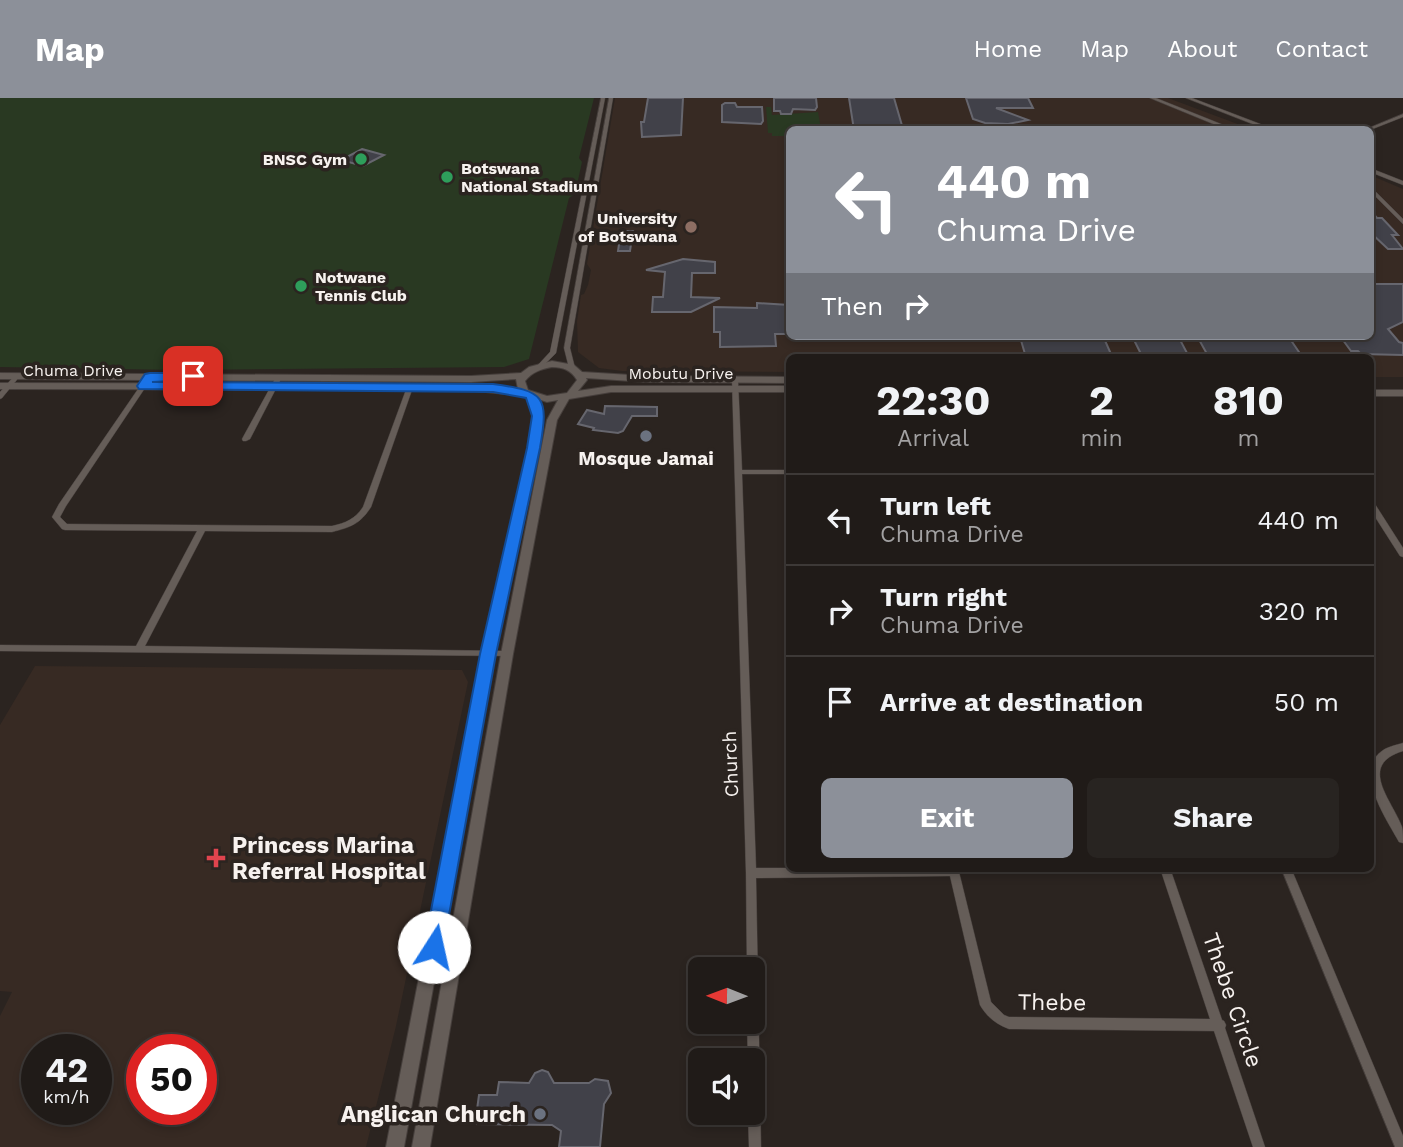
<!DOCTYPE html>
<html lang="en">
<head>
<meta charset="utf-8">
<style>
  body { margin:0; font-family:"Work Sans",sans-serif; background:#282421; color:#f1f3f6; height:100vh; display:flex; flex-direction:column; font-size:26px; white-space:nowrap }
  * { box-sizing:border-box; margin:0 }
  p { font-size:23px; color:#a2a1a2 }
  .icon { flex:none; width:38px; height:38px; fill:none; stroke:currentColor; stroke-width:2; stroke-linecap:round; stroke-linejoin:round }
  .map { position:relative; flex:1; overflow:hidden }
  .panel { position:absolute; left:786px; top:256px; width:588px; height:518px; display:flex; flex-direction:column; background:#201b18; border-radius:10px; box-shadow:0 4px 10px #0003,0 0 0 2px #3d3937 }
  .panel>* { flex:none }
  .banner { position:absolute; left:786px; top:28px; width:588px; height:214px; border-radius:10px; box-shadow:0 4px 10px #0003,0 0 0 2px #3d3937; background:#8c9099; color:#fff; overflow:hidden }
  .needle { width:46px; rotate:271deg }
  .buttons { position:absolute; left:688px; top:859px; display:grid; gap:14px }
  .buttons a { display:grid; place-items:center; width:77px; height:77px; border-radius:10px; background:#201b18; box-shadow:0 4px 10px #0003,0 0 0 2px #3d3937; font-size:35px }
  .speed { position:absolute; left:21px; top:936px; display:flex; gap:14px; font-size:35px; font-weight:700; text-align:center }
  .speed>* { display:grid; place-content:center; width:91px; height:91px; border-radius:50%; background:#201b18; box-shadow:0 4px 10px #0003,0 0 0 2px #3d3937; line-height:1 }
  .speed small { font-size:18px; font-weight:400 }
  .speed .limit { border:10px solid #d22; background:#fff; color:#111 }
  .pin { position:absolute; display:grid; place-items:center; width:60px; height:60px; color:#fff; margin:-30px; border-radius:14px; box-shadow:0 4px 10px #0006 }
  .me { position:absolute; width:77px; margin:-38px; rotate:10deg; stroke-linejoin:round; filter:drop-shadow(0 0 5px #0008) }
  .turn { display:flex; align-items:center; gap:24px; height:147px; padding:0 35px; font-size:32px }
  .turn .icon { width:91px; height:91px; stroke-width:2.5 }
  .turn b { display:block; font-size:49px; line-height:60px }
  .then { display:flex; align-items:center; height:66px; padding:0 35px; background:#0003; gap:14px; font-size:26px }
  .eta { display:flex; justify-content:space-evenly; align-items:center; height:119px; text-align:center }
  .eta b { font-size:42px; font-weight:700; line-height:49px }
  .button { display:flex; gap:14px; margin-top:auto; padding:14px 35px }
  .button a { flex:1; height:80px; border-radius:10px; background:#8c9099; color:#fff; font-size:28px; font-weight:700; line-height:80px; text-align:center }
  .button a+a { background:#282421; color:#f1f3f6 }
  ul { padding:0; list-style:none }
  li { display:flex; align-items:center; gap:21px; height:91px; padding:0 35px; border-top:2px solid #3d3937 }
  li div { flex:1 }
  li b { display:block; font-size:26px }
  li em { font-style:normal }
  header { display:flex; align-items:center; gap:42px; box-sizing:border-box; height:98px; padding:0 35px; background:#8c9099; color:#fff }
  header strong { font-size:33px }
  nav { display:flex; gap:38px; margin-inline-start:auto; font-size:24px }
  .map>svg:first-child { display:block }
  .built { fill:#372a23; fill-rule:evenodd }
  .green { fill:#293922 }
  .building { fill:#414149; stroke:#66666e; stroke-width:2 }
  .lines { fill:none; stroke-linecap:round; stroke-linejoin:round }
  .street-casing { stroke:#463f3c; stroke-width:1 }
  .secondary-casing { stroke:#463f3c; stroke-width:2 }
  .street { fill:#655d58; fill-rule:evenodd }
  .secondary { fill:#655d58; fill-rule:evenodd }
  .route { fill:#1a73e8; stroke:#114b97; stroke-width:2 }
  .leisure-dot { fill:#2e9e5b; stroke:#2b2420; stroke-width:2.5 }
  .education-dot { fill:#8d6e63; stroke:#2b2420; stroke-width:2.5 }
  .worship-dot { fill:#6b7280; stroke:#2b2420; stroke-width:2.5 }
  .health-dot { fill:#e0444e; stroke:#2b2420; stroke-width:2.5 }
  .labels { text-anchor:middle; stroke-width:7; stroke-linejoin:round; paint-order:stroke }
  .far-poi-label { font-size:16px; font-weight:bold; fill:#f7f2ef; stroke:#2b2420; text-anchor:end }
  .far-street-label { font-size:16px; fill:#f7f2ef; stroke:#2b2420 }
  .poi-label { font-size:19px; font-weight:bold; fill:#f7f2ef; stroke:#2b2420 }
  .street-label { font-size:19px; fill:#f7f2ef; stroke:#2b2420 }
  .near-poi-label { font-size:23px; font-weight:bold; fill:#f7f2ef; stroke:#2b2420; text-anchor:start }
  .near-street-label { font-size:23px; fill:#f7f2ef; stroke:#2b2420 }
</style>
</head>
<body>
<header>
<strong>Map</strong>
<nav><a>Home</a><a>Map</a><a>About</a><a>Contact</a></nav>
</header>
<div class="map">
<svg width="1403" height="1049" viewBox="0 0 1403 1049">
  <rect width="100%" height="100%" fill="#2b2420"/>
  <g class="built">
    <path d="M615,0H1168L1251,31L789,32V238H1370V77L1403,91V279H1370V259H789V274L622,273L599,270L578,254L577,223L581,197L584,196L588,187L591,172L587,166Z"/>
    <path d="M35,568L462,572L468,584L396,928L366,1049H0V918L12,894L0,893V627ZM37,952H96V1012H37ZM142,952H201V1012H142Z"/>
  </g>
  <g class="green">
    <path d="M0,0H594L579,60L582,64L575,96L569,100L529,261L504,269L178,272L0,269Z"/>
    <path d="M766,9H771L772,17L818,14L821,31L789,32V38H772V35H768Z"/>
  </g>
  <g class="building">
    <path d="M648,0H683L681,37L642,39L641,24H644Z"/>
    <path d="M774,0H816L817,9L815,12L793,11L791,16H781L780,13H774Z"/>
    <path d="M849,0H894L903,31L854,32Z"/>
    <path d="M966,0H1028L1033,10H996L1028,22L1008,26L985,25L973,21Z"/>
    <path d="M725,5H735L737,9H762L763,23L761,26L722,24V7Z"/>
    <path d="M362,51L384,57L363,68L341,62Z"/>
    <path d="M1370,112L1377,120H1382L1398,137H1392L1403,151H1388L1370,134Z"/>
    <path d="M621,133H633L630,153H618Z"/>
    <path d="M683,161L715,164V175H692L691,199L720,200L691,214H652L653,199H663L665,174L646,172Z"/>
    <path d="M1370,186H1403V224L1388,231L1399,244L1403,245V257L1361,256L1358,253H1351L1340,238H1370Z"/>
    <path d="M757,205L789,207V236H775L776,248L720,249V234H714V209L757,210Z"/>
    <path d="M1034,238H1103L1111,256H1025L1020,239Z"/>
    <path d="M1132,238H1178L1187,255L1141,256Z"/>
    <path d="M1197,238H1288L1301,257L1207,256Z"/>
    <path d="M605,308L657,309V318H632L623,333L618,335L593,332L594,330L578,326L587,312L604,316Z"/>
    <path d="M542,972L548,974L554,985H589L595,981L608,983L611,995L604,1006L600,1049H559L561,1033L552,1027L475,1026L479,997H497L499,984L529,985L535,975Z"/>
  </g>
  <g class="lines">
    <g class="street-casing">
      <g id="street">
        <path d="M601,0H605L556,255L542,269L540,270L537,268L550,254Z"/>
        <path d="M609,0H613L570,250L575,270L572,272L569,270L564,250Z"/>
        <path d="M1150,0H1156L1236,32H1228Z"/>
        <path d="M1186,0H1192L1276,32H1268Z"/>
        <path d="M1403,16V19L1370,32H1364Z"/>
        <path d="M1370,70L1403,83V87L1370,74Z"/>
        <path d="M1370,88L1403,121V126L1370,93Z"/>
        <path d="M17,276L20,278L2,300L0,301V294L15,277Z"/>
        <path d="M150,276L153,278L66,408L60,419L67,426L332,428C346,425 355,421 363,409L407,289L410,287L413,289L371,409C360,426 351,429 332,434L205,433L145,548L507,553L510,554L511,556L510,558L0,553V547L136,548L197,433L65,432L62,431L52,419L59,406L147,278Z"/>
        <path d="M279,277L282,279L250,341L246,343H243L242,341L276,279Z"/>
        <path d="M735,280L738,282L742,372H789V376H742L756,770H958L991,904L1004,917L1009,919L1210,921L1160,770H1170L1222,922L1224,923L1226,927L1225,930L1265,1049H1253L1214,933L1009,931C996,926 987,919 980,907L950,778L756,780L761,1049H749L748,1015H752V962H748L747,924H752V872H747L746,775L732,282Z"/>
        <path d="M1370,403H1373L1403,450V459L1400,458L1370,411Z"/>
        <path d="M1403,645V653C1357,667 1392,702 1402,729C1403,734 1403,740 1403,745L1399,744C1387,722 1353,673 1382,653C1387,649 1396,647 1403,645Z"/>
        <path d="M1281,770H1291L1403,1038V1049H1395Z"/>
      </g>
    </g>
    <g class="secondary-casing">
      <g id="secondary">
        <path d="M552,263L574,267L582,274L647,278L789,279V285L647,284L586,280L587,282L578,293L611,288H789V294H611L569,301L557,322L513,556L430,1049H412L501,556L547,322L558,302L547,304L538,301L542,310L543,328L494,556L404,1049H386L482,556L533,328L532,310L526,298L466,292L0,291V285L466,286L518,291L516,281L471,284L0,281V275L471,278L521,275L529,269ZM552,269C563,269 571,272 577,282L567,295L547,298L528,292L525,283C532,274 541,271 552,269Z"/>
        <rect x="1370" y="292" width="33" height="6"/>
      </g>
    </g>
    <use href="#street" class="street"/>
    <use href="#secondary" class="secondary"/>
  </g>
  <path class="route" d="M150,275H193L199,278L193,282L152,284L493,286C545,293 549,298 540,350L496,556L442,856L434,859L427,856L424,849L480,556L527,350L532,318L526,300L493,294L139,291L137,288L145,276Z"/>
  <g class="leisure-dot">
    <circle cx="361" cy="61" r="7"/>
    <circle cx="447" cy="79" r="7"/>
    <circle cx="301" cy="188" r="7"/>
  </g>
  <circle class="education-dot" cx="691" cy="129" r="7"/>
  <g class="worship-dot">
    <circle cx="646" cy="338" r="7"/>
    <circle cx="540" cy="1016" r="7"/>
  </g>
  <path class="health-dot" d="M212.5 749.5h7v7h7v7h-7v7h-7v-7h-7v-7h7z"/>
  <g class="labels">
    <g class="far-poi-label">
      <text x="347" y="67">BNSC Gym</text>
      <text x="461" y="76" text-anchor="start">Botswana<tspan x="461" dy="18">National Stadium</tspan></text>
      <text x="677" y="126">University<tspan x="677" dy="18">of Botswana</tspan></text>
      <text x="315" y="185" text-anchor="start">Notwane<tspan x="315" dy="18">Tennis Club</tspan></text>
    </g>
    <g class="far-street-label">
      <text x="73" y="278">Chuma Drive</text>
      <text x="681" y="281">Mobutu Drive</text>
    </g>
    <g class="poi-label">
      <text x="646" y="367">Mosque Jamai</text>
    </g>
    <g class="street-label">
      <text transform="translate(730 666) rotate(-92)" y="7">Church</text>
    </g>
    <g class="near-poi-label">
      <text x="232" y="755">Princess Marina<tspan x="232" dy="26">Referral Hospital</tspan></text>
      <text x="526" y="1024" text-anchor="end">Anglican Church</text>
    </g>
    <g class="near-street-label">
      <text transform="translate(1233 902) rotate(71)" y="8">Thebe Circle</text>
      <text transform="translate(1052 904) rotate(1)" y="8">Thebe</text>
    </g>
  </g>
</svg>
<div class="buttons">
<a><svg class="needle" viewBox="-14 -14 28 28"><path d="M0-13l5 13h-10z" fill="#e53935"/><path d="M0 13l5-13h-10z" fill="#a2a1a2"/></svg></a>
<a><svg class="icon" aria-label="sound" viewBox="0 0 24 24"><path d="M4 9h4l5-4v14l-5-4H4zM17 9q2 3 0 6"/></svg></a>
</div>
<div class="speed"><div>42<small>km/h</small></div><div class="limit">50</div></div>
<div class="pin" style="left:193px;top:278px;background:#d93025"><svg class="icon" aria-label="arrive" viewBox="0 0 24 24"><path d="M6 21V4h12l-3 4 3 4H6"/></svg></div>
<svg class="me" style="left:434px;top:849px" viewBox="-20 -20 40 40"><circle r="19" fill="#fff"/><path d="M0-13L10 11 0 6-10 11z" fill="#1a73e8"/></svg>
<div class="banner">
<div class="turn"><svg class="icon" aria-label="left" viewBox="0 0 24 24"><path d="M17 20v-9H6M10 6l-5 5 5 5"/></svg><div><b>440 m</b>Chuma Drive</div></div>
<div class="then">Then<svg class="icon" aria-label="right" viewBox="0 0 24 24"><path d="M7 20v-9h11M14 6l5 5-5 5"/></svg></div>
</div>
<section class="panel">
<div class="eta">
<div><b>22:30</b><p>Arrival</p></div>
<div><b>2</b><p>min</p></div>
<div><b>810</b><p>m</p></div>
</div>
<ul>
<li><svg class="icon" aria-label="left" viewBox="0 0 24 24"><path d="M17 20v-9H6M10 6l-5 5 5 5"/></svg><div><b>Turn left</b><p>Chuma Drive</p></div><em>440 m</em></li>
<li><svg class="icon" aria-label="right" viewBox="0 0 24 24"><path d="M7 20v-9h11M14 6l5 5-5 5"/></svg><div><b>Turn right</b><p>Chuma Drive</p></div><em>320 m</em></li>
<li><svg class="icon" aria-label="arrive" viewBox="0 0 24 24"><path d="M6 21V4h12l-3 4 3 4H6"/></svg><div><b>Arrive at destination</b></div><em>50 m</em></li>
</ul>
<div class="button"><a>Exit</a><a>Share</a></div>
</section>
</div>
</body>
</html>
